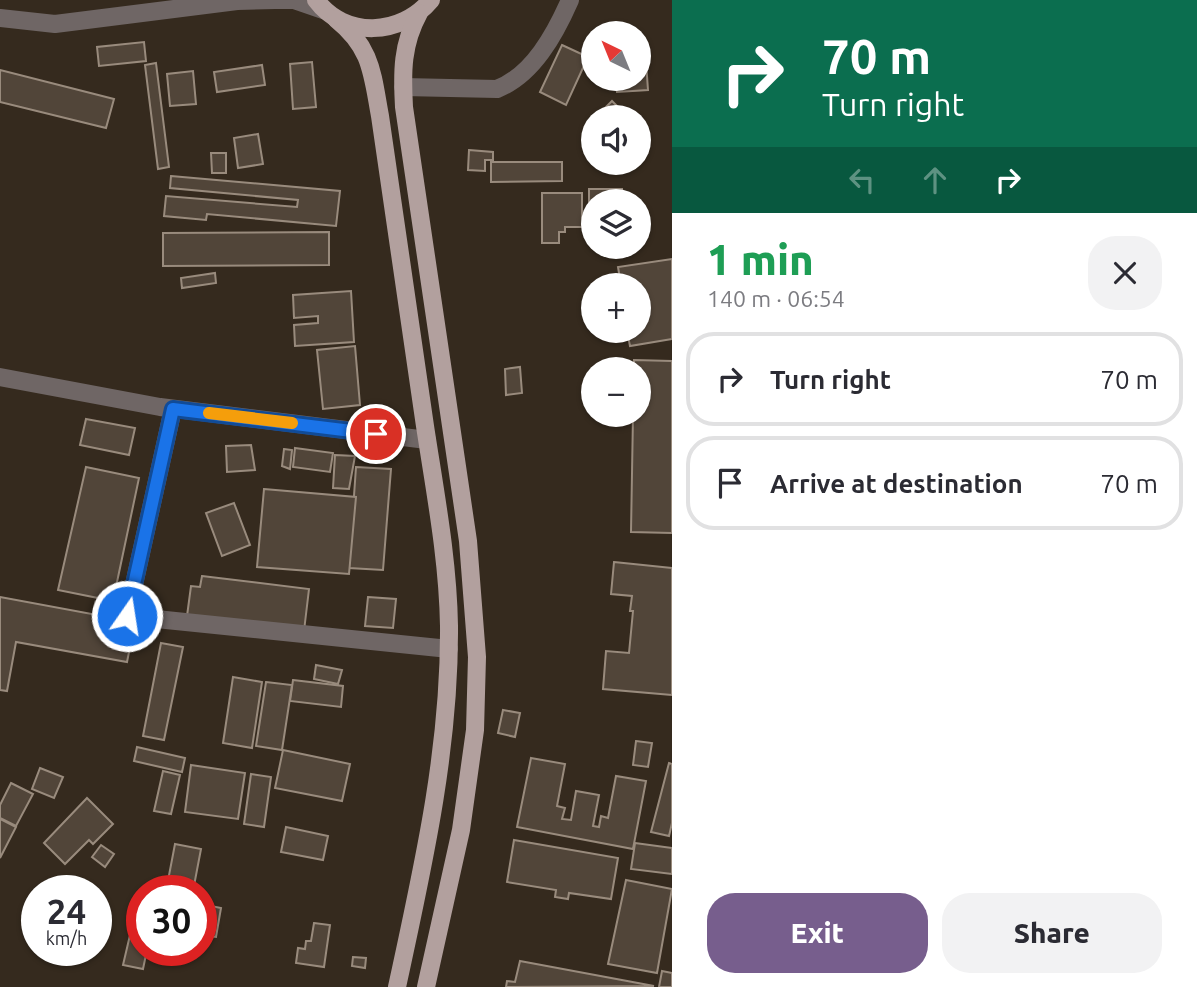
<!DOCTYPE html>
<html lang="en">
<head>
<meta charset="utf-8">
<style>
  body { margin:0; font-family:Ubuntu,sans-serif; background:#f2f2f3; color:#2b2b33; height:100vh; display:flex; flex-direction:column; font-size:26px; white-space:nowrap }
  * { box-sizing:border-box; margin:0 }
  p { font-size:23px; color:#7c7c81 }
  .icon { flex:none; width:38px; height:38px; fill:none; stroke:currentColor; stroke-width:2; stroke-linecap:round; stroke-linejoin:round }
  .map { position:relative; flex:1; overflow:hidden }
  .details { display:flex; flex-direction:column; background:#fff; width:525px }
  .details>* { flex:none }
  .banner { background:#0b6e4f; color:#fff; overflow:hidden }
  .needle { width:46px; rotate:317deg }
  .tools { position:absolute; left:581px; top:21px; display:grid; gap:14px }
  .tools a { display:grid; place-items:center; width:70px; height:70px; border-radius:50%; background:#fff; box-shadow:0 2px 5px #0004; font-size:35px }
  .speed { position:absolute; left:21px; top:875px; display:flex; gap:14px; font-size:35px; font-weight:700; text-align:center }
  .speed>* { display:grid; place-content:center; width:91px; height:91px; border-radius:50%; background:#fff; box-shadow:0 2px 5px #0004; line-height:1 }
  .speed small { font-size:18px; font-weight:400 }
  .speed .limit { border:10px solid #d22; background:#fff; color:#111 }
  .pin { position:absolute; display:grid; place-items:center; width:60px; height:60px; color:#fff; margin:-30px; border:4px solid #fff; border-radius:50%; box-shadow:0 2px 7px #0007 }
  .me { position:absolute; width:77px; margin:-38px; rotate:13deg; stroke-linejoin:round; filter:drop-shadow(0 0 5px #0008) }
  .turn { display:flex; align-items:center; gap:24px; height:147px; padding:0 35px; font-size:32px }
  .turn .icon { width:91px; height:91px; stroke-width:2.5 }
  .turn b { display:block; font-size:49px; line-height:60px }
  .lanes { display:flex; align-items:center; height:66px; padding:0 35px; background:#0003; justify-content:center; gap:35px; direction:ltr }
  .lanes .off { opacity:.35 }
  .round { display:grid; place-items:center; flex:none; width:74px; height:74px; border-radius:28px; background:#f2f2f3 }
  .overview { display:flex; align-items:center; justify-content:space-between; height:119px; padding:0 35px }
  h1 { font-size:42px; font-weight:800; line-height:52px; color:#1e9e55 }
  .primary-button { display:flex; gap:14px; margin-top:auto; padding:14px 35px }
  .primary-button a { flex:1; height:80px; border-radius:28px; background:#775e8d; color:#fff; font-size:28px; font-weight:800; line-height:80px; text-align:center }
  .primary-button a+a { background:#f2f2f3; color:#2b2b33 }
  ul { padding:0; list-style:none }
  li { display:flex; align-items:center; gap:21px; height:94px; margin:0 14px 10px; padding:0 21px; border:4px solid #e1e1e2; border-radius:28px }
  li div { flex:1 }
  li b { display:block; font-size:26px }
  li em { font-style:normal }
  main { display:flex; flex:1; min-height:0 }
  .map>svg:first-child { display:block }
  .building { fill:#514539; stroke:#998b7d; stroke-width:2 }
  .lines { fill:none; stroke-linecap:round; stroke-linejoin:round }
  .minor { stroke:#6f6665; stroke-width:18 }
  .major { stroke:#b2a09e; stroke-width:18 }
  .route-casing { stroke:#114b97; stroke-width:18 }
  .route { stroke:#1a73e8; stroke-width:12 }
  .slow { stroke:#f59e0b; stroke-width:12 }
</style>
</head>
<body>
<main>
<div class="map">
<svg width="672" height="987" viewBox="0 0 672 987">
  <rect width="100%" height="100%" fill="#352a1e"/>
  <g class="building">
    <path d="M144,42L146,61L99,66L97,47Z"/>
    <path d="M562,45L588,57L566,105L540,92Z"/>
    <path d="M312,62L316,107L293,109L290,64Z"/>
    <path d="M646,62L648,90L617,92L616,79H639V63Z"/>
    <path d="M156,63L169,167L158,169L145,65Z"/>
    <path d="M262,65L265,85L217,92L214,72Z"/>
    <path d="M0,70L114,99L106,128L0,102Z"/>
    <path d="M193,71L196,104L170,106L167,74Z"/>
    <path d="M612,101L628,117H596Z"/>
    <path d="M258,134L263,164L238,168L234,138Z"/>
    <path d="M469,150L493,152V160H485V171L468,170Z"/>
    <path d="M211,153H226V173H212Z"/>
    <path d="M491,162H562V181L491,182Z"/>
    <path d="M171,176L340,191L336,226L207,214L206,220L164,216L166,196L297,207L298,200L170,188Z"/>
    <path d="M589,189H622V201H593V239H589Z"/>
    <path d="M542,193H582V227H565V232H559V243H542Z"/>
    <path d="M329,232V265L163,266V233Z"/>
    <path d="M672,259V339L630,346L627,331H639V285H621L618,267Z"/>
    <path d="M215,273L216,283L182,288L181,278Z"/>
    <path d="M351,291L354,342L295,346L294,325L318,323V316L294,318L293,295Z"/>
    <path d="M355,346L360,405L323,409L317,350Z"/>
    <path d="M634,360L672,361V533L631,532L633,415H639V369H634Z"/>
    <path d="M520,367L522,393L506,395L505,369Z"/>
    <path d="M86,419L135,428L129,455L80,445Z"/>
    <path d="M251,445L255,470L227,472L226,446Z"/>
    <path d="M295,448L333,453L330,472L293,467Z"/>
    <path d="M284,449L292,450L290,469L282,466Z"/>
    <path d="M335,455L355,456L349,489L333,488Z"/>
    <path d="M86,467L139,478L113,601L58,590Z"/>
    <path d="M356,467L391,469L383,570L349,568Z"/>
    <path d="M264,489L356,497L349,574L257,567Z"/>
    <path d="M234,503L250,545L222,556L206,513Z"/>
    <path d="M614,562L672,568V695L603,689L606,651L629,653L633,611H630L632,596L611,594Z"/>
    <path d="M202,576L309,589L304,631L187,616L191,586L200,587Z"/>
    <path d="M0,597L135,622L127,662L16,642L7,691L0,690Z"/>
    <path d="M368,597L396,599L393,628L365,626Z"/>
    <path d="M161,643L183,647L164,740L143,736Z"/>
    <path d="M316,665L342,670L338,684L314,679Z"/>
    <path d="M233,677L262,682L252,748L223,743Z"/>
    <path d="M293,680L343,686L341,707L290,701Z"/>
    <path d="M266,682L292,685L282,750L256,746Z"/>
    <path d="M503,710L520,713L515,737L498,733Z"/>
    <path d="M636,741L652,743L648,767L633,765Z"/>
    <path d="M137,747L185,758L182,772L134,761Z"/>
    <path d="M283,750L350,764L342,801L275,788Z"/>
    <path d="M531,758L565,764L557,806L565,808L562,819L571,820L576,791L599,795L593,826L599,827L601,816L608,818L616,776L646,781L633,849L517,827Z"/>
    <path d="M669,763L672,764V823L669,836L651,832Z"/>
    <path d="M191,765L245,773L238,819L185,812Z"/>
    <path d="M40,768L63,777L54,798L32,789Z"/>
    <path d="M163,771L180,775L171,814L154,811Z"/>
    <path d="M251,774L271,777L264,827L244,824Z"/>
    <path d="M11,783L33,794L16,826L0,818V805Z"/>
    <path d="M87,798L113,824L93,844L89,840L65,864L44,843Z"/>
    <path d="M0,819L16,827L0,858Z"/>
    <path d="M286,827L328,836L323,860L281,852Z"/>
    <path d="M514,840L618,858L611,899L569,893L568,899L555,897L556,890L507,882Z"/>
    <path d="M635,843L672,848V874L631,869Z"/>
    <path d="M175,844L201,849L193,891H166Z"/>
    <path d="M101,845L114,854L105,867L92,857Z"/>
    <path d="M626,880L672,889L657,973L608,964Z"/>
    <path d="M201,904L221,908L216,937L201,935Z"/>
    <path d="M134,918L142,919V950H147L143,969L123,965Z"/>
    <path d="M314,923L330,925L324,967L296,963L298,948L305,949L306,941H311Z"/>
    <path d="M353,957L366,958L365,968L352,966Z"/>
    <path d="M520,961L654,986L506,987L507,981L515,982Z"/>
    <path d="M662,971L672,973V987H659Z"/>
  </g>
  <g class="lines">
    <g class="minor">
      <path d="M0,18L55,24L237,1L275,0H294L323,10"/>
      <path d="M403,87L497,89C533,75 555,34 570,0"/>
      <path d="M0,377L160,407L427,440"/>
      <path d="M173,409L127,616L449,649"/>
    </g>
    <g class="major">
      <path d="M316,0C345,39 401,36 431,0"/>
      <path d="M419,13C402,44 402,72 404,107L468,541L477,657L475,730L461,830L426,987"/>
      <path d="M336,19C372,48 372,73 380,116C395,219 410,322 425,426C435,492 448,559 449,626C450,749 423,867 397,987"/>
    </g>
  </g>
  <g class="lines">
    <g class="route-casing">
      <path id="route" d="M127,616L173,409L376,434"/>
    </g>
    <use href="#route" class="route"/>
    <path class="slow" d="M209,413L292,423"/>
  </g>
</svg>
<div class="tools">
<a><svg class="needle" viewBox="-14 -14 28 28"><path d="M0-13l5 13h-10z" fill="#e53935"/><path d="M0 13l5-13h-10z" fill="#7c7c81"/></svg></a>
<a><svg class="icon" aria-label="sound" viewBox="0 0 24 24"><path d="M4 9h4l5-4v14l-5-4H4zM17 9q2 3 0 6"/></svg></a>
<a><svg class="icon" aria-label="layers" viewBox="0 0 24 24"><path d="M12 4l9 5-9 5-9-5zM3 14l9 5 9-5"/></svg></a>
<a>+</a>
<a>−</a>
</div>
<div class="speed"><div>24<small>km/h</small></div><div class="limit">30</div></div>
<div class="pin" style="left:376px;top:434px;background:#d93025"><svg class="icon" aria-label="arrive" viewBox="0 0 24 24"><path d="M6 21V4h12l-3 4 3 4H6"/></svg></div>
<svg class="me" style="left:127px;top:616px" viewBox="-20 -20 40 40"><circle r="17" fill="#1a73e8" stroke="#fff" stroke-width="3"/><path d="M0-11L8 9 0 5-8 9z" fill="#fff"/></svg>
</div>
<section class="details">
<div class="banner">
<div class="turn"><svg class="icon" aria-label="right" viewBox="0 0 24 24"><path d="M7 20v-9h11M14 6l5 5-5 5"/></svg><div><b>70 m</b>Turn right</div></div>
<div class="lanes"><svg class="icon off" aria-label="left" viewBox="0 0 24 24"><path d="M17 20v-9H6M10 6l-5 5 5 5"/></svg><svg class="icon off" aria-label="ahead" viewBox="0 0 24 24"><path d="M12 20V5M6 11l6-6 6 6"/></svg><svg class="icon" aria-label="right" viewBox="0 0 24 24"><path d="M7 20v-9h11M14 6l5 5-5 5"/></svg></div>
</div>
<div class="overview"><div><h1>1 min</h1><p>140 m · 06:54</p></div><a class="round"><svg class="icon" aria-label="close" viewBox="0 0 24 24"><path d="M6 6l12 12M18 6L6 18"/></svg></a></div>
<ul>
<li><svg class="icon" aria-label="right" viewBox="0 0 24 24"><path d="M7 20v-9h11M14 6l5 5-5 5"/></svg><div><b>Turn right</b></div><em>70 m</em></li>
<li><svg class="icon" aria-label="arrive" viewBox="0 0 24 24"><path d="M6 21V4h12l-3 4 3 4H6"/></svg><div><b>Arrive at destination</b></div><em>70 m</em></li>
</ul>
<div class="primary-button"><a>Exit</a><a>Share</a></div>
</section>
</main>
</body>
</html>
